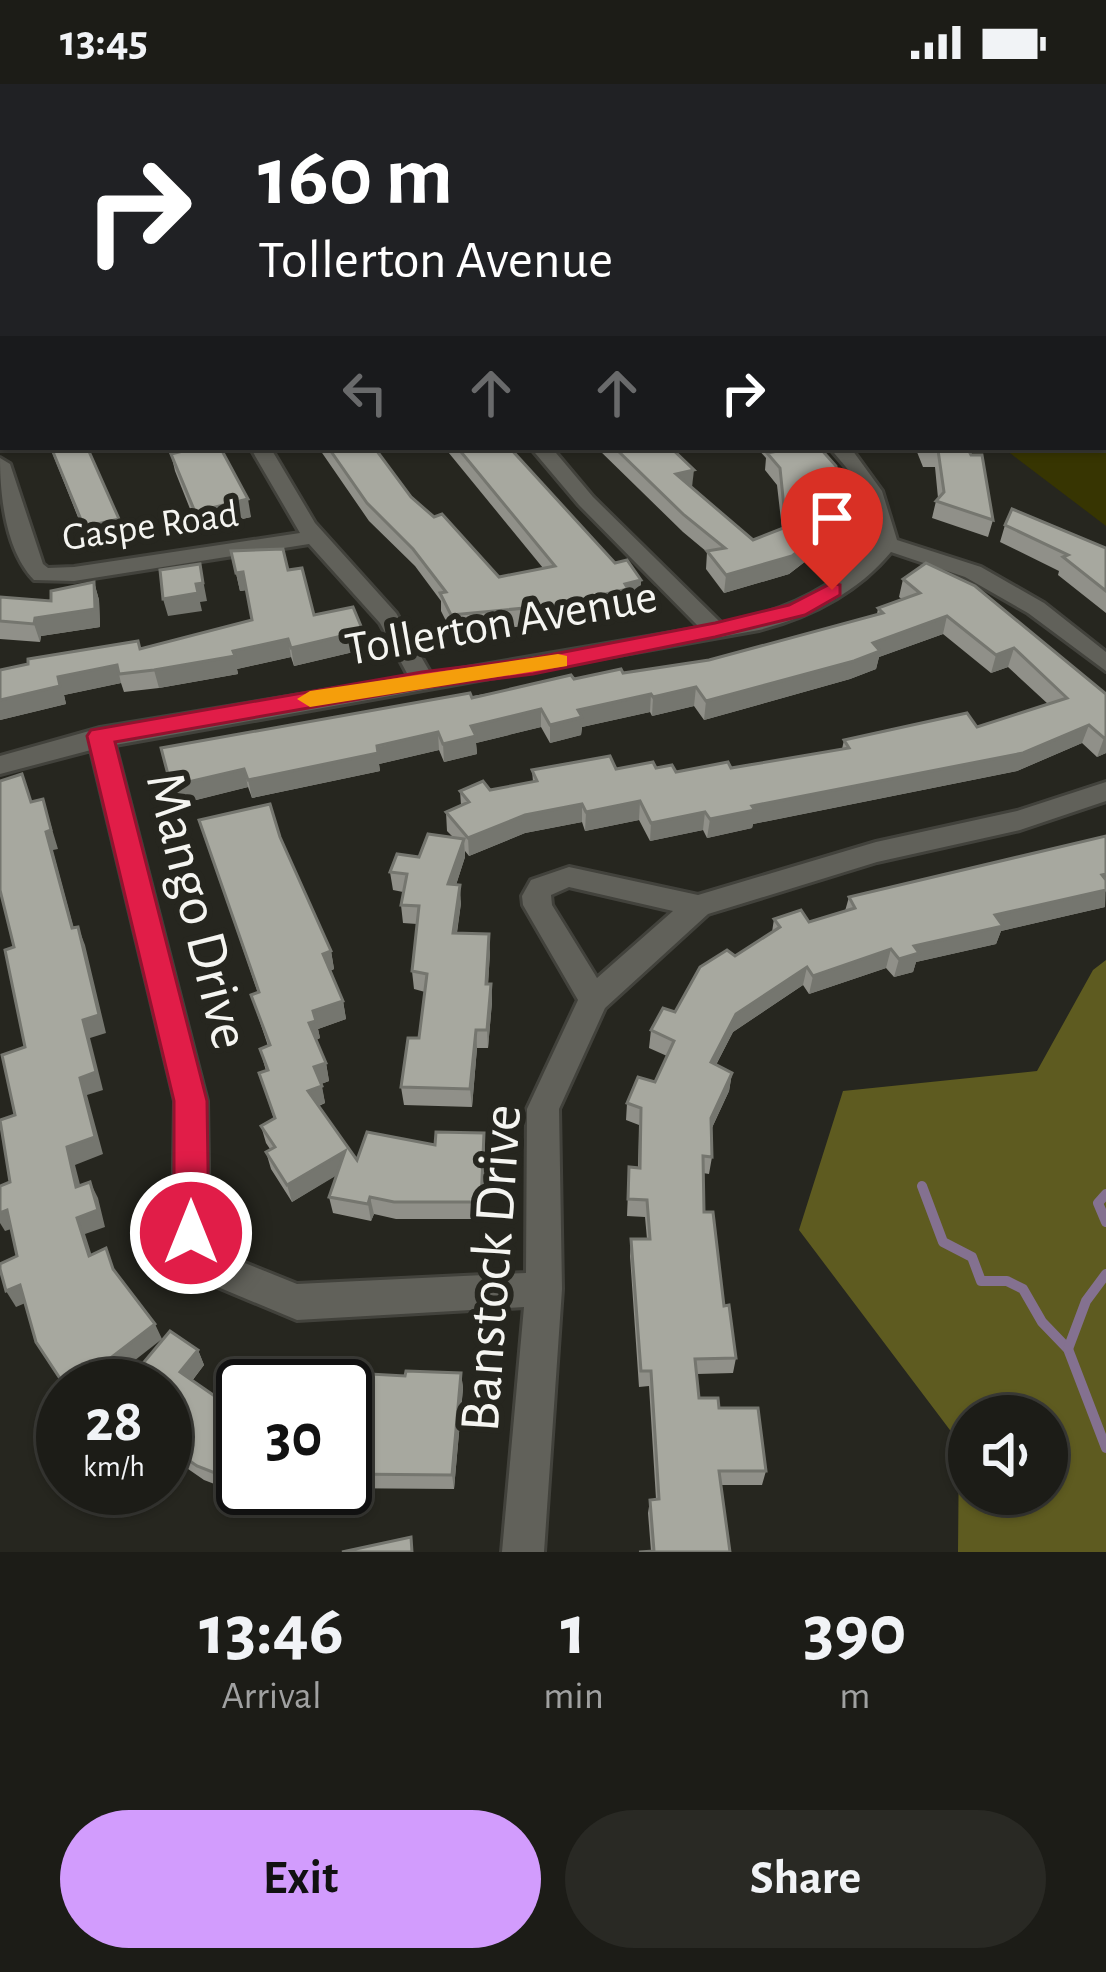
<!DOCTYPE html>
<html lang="en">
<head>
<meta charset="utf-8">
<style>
  body { margin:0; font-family:"Alegreya Sans",sans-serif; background:#292924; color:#f1f3f6; height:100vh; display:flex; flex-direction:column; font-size:45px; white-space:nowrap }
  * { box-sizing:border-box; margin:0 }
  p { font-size:39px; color:#a0a1a1 }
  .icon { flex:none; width:66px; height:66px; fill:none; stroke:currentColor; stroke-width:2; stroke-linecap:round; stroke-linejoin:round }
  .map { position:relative; height:1468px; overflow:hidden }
  .panel { display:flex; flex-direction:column; background:#1c1c17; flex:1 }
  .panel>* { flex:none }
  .top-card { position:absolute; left:0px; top:0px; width:1107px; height:366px; box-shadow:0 3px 9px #0004,0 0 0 3px #3a3a36; background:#202124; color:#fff; overflow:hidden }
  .buttons { position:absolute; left:948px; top:1311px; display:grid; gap:24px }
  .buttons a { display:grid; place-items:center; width:120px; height:120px; border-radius:50%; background:#1c1c17; box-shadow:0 3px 9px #0004,0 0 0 3px #3a3a36; font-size:60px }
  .speed { position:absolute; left:36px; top:1275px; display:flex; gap:24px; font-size:60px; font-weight:700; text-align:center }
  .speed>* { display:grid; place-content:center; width:156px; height:156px; border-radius:50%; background:#1c1c17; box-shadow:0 3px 9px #0004,0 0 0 3px #3a3a36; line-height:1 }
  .speed small { font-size:30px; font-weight:400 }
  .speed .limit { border:6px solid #111; border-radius:18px; background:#fff; color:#111 }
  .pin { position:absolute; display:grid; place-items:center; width:102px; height:102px; color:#fff; margin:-123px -51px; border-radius:50% 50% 50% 0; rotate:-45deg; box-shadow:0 0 12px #0007 }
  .pin .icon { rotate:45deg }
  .me { position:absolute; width:132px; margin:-66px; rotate:0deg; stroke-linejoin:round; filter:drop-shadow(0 0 9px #0008) }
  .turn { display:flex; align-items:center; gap:42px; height:252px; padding:0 60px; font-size:54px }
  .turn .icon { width:156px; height:156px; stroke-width:2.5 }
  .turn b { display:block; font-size:84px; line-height:102px }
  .lanes { display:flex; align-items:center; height:114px; padding:0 60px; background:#0003; justify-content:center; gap:60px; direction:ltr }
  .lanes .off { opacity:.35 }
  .eta { display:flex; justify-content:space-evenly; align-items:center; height:204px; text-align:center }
  .eta b { font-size:72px; font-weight:600; line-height:84px }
  .action { display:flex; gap:24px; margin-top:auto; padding:24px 60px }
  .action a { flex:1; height:138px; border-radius:72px; background:#d29cfd; color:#111; font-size:48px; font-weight:600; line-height:138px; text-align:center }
  .action a+a { background:#292924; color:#f1f3f6 }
  .status { display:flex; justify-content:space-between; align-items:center; height:84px; padding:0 60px; background:#1c1c17; direction:ltr }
  .status svg { height:33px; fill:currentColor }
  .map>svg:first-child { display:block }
  .green { fill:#373502 }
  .forest { fill:#5e5b20; fill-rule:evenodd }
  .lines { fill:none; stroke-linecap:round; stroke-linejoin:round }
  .stream-far1 { stroke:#847190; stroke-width:4.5 }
  .stream { stroke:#847190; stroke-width:10 }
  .minor-casing { stroke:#42423c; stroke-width:6 }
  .major-casing { stroke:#42423c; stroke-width:6 }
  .minor { fill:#61615a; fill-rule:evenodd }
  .major { fill:#a088b1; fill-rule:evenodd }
  .wall { fill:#909089 }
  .shaded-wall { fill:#75766f }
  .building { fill:#a7a89f; stroke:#75766f; stroke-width:3 }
  .route { fill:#e11d48; stroke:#92132f; stroke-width:3 }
  .slow { fill:#f59e0b }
  .labels { text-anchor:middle; stroke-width:12; stroke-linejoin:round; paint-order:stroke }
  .far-street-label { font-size:39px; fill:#f5f5f1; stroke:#26261f }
  .street-label { font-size:48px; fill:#f5f5f1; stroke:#26261f }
  .near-street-label { font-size:57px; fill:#f5f5f1; stroke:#26261f }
</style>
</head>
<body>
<div class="status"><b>13:45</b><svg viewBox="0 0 49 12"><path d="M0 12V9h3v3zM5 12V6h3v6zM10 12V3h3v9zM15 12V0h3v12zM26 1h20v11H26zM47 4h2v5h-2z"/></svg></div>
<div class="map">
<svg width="1106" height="1468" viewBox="0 0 1106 1468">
  <rect width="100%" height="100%" fill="#26261f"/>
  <path class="green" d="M1104,241L1106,242V442L1002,363H1104Z"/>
  <path class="forest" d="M1106,876V1468H958L959,1358L799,1146L843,1007L1037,987L1093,886ZM969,1332H1047V1410H969Z"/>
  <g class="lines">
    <path class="stream-far1" d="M101,3L107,0"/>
    <g class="stream">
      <path d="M922,1102L943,1158L972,1173L981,1197H1007L1023,1205L1042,1238L1068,1265L1106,1364"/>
      <path d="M1106,1110L1098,1119L1106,1138"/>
      <path d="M1068,1265L1086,1217L1106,1190"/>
    </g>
    <g class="minor-casing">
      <g id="minor">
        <path d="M462,0H477L479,3H464Z"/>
        <path d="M664,0H697L700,3H661Z"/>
        <path d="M715,0H730L732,3H717Z"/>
        <path d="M990,0H1004L1005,2L992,3Z"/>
        <rect x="1104" y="223" width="2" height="10"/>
        <path d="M250,363H270L315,439L396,529L431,590L700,544L579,421L530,363H551L593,413L722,540C781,529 836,505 876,459L856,395L829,363H850L882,407L897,456L981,483L1044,519L1106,568V587L1028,529L965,493L891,468C857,509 809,533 759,546L115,661L207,1017L209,1147L220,1169L297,1200L526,1189L527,1025L578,916L523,821L522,812L531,796L569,783L698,811L876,758L1017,727L1106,698V717L1020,746L877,778L708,830L605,924L559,1025L562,1205L544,1468H502L524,1223L297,1236L194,1193L173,1149L175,1017L91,666L0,690V672L100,644L409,593L380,539L309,460L74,497L34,496C6,467 0,413 0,374L10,380L43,480L48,484L74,483L300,449ZM569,803L673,827L597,894L552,821L551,811Z"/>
      </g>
    </g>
    <g class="major-casing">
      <rect id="major" x="0" y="97" width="3" height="10"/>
    </g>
    <use href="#minor" class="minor"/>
    <use href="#major" class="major"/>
  </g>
  <g class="wall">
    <path d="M735,0H837L843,3H736Z"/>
    <path d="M50,363H87L124,452L89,461Z"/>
    <path d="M171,363H220L251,433L198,445L175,387L171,370L174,369Z"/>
    <path d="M318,363H374L411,413L499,493L543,484L444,363H509L615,479L641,496L640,514L628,517V523L557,539L452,549L441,527V517L415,482L369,437Z"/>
    <path d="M596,363H670L691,403L753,456L782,445L777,401L765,386L766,374L756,363H819L840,435L837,453L789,490L724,509L706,485L707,468L683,448Z"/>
    <path d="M915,363H967L993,436L988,453L932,434L936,417L938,414L935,383H923Z"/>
    <path d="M1005,441L1106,464V529L1058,491L1059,487L1000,458Z"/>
    <path d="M231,467L288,486L314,531L363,547L366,565L294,582L291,573L237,585L238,590L159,604L124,608L121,599L64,611L66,620L0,636V586L140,565L252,536L247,506L240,507Z"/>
    <path d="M903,495L1106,610V669L1097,673L1082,659L1017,687L753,740L752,744L707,754L703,746L650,757L639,736L585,747L582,738L525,749L469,772L465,767V773L456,801L461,819L457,849L490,868L488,900H491L492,918L488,964H477L472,1023L404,1021L401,1003L419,954L425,908L414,905L412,887L417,840L403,839L401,821L403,808L393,806L390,788L453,753L447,747L446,728L461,721L460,707L490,706L533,698L532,686L656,684L676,688L731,684L842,665L844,656L977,643L1048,620L1008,583L991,589L943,550L879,573L876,585L850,595L704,636L694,622L652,632L650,628L582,643L581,651L550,659L541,643L476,659L477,670L444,678L439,666L379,680L380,687L252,714L248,703L176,721L161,664L574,595L709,576L877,530L878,524L903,516L899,513Z"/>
    <path d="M94,498L99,516L100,543L41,552L40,558L0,555V513L51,517Z"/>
    <path d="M199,736L280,753L331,867L334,885L330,887L343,917L346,935L318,945L320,954L316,956L326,979L329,997L321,1000L325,1019L319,1022L357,1076L435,1061L485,1066L483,1135H396L374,1130L371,1137L333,1129L329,1113L336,1091L292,1118L271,1085L266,1068L270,1065L266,1059L261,1042L274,1035L259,989L266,987L260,965L268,962L251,911L258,909Z"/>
    <path d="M1106,752L1105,823L1001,847L996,860L916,878L913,888L894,893L886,884L809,910L803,901L733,948L716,981L732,989L729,1007L711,1046L712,1073L709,1090L703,1089L704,1128L736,1274L733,1289L697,1290L699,1314L719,1324L766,1387L762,1401H721L730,1468L651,1467L648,1429L650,1416L656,1415L649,1302L639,1303L630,1172L631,1155H647L645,1133L627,1132L629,1083L638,1084L639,1041L626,1036L627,1019L655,998L667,972L649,964L651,946L675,928L735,872L772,848L774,835L809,838L845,827L849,813Z"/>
    <path d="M198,1266L204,1281L192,1297L219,1315L243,1302V1404H277L275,1409L267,1406L261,1418L204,1396L165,1369V1302Z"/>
    <path d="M461,1289L463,1304L454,1405L323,1404H345V1302L405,1292Z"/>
  </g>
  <g class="shaded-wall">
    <path d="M400,0H458V3H395L394,1Z"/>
    <rect x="1104" y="127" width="2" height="62"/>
    <path d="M694,386L692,403L675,408L676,390Z"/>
    <path d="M248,415L251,433L198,445L195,428Z"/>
    <path d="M119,435L124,452L89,461L84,443Z"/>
    <path d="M840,435L837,453L789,490L724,509L726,491Z"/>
    <path d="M200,480L207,517L200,518L202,527L168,532L163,515L196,500Z"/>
    <path d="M243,488L247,506L240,507L236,489Z"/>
    <path d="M641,496L640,514L628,517V523L557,539V521Z"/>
    <path d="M94,498L99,516L100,543L41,552L40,558L34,540L35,534Z"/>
    <path d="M947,532L943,550L879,573L876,585L850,595L704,636L706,617Z"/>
    <path d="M363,547L366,565L294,582L291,564Z"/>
    <path d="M288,555L291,573L237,585L238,590L159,604L154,586Z"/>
    <path d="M1014,564L1008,583L991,589L996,571Z"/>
    <path d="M117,581L121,599L64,611L66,620L0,636V616L58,593Z"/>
    <path d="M696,603L694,622L652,632L653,613Z"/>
    <path d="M651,610L650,628L582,643L581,651L550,659V641L578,626Z"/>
    <path d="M541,625V643L476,659L477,670L444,678L443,660L471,642Z"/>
    <path d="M1089,641L1082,659L1017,687L753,740L752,744L707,754L710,735L752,722Z"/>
    <path d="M438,648L439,666L379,680L380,687L252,714L248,696Z"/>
    <path d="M1104,654H1106V669L1097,673Z"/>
    <path d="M244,685L248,703L176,721L171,702Z"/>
    <path d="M43,715L58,765L53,766L79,863L72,844L46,748Z"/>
    <path d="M640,717L639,736L585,747L586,728Z"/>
    <path d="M582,720V738L525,749L469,772L468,754L525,731Z"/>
    <path d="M705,728L703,746L650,757L651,739Z"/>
    <path d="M464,755L465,773L450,819L448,800Z"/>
    <path d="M1106,790L1105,823L1001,847L996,860L916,878L913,888L894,893L899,875L914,862Z"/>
    <path d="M460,801L461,819L454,867L453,849Z"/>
    <path d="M78,843L85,861L106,949L90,954L103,1006L87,1011L103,1070L75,1081L85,1120L76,1103L67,1063L80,994L83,936Z"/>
    <path d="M489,850L490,868L487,918L486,900Z"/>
    <path d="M891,865L886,884L809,910L813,892Z"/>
    <path d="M331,867L334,885L326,888L323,870Z"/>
    <path d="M807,883L803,901L733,948L708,996L711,978L736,930Z"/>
    <path d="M491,900L492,918L488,964L487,946Z"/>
    <path d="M343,917L346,935L318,945L320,954L313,957L309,939L313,927Z"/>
    <path d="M476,946L477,964L472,1023L470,1005Z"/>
    <path d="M326,979L329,997L318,1001L314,983Z"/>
    <path d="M732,989L729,1007L708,1052L711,1034Z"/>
    <path d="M322,1002L325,1019L312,1024L308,1007Z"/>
    <path d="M484,1049L485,1066L483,1135L481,1118Z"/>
    <path d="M345,1067L349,1084L292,1118L287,1101Z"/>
    <path d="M90,1098L98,1114L105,1143L85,1150L97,1188L89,1172L77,1134Z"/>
    <path d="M370,1113L374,1130L371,1137L368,1120Z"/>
    <path d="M7,1126L17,1143L5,1147L0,1139V1129Z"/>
    <path d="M20,1201L30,1217L16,1223L6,1207Z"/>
    <path d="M155,1240L162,1255L102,1302H74Z"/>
    <path d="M198,1266L204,1281L187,1303L180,1288Z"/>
    <path d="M461,1289L463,1304L454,1405L452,1391Z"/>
    <path d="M266,1404L267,1406L261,1418L255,1405Z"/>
  </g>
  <g class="building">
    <path d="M247,0H260L289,3H250Z"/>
    <path d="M359,0H400L394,1L396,3H361Z"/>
    <path d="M781,0H837L843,3H787Z"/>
    <path d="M1106,32V56H1104V33Z"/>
    <path d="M0,302H3V320L0,319Z"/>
    <path d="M51,363H87L119,435L84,443Z"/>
    <path d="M176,363H220L248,415L195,428L171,370L179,368Z"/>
    <path d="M328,363H374L411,413L434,433L442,430L499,493L555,482L457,363H509L615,479L627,476L641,496L625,500L628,505L557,521L451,531L440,509L446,508L413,465L367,419Z"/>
    <path d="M614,363H670L694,386L676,390L753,456L786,443L780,384L767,369L778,367L775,363H819L836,382L840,435L792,472L726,491L707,467L725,464L684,431Z"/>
    <path d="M926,363H967L971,371H982L993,436L936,417L944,408L938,366H927Z"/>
    <path d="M1012,425L1106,464V507L1063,473L1068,471L1005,441Z"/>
    <path d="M283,465L288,486L302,484L314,531L353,523L363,547L291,564L288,555L233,567L235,572L154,586L119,590L117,581L58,593L60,602L0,616V586L28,580V575L138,557L140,565L252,536L243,488L236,489L231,467Z"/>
    <path d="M926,479L975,502L1106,610V654H1104L1089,641L1023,669L752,722L755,726L710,735L705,728L651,739L640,717L586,728L582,720L525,731L468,754L446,728L469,718L460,707L483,697L490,706L537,697L532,686L610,672L616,685L653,678L656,684L672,681L676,688L728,678L731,684L849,664L844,656L967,629L977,643L1067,614L1014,564L996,571L947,532L873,559L880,567L854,577L706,617L696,603L653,613L651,610L578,626L582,633L550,641L541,625L471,642L476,652L443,660L438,648L377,662L378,669L248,696L244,685L171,702L161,664L470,609L472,614L571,591L574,595L621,585L623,589L709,576L883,529L878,524L920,509L903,495Z"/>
    <path d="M200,480L203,499L196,500L198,509L163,515L160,486Z"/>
    <path d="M94,498L95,525L35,534L34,540L0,537V513L51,517V507Z"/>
    <path d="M22,690L31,718L43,715L51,746L46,748L72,844L78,843L99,931L83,936L96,988L80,994L95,1053L67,1063L76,1103L90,1098L98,1126L77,1134L89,1172L106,1164L113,1185L155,1240L74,1302H65L36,1258L20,1201L6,1207L0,1185V1180L17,1172L7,1126L0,1129V1102L10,1098L0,1036L15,1031L2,971L25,963L5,866L14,863L0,806V697Z"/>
    <path d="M270,720L280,753L331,867L323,870L343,917L313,927L316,937L309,939L326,979L314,983L322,1002L308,1007L357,1076L367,1048L435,1061L436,1048L484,1049L481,1118H394L370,1113L368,1120L329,1113L345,1067L287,1101L266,1068L275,1063L261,1042L275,1034L259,989L268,986L260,965L270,961L251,911L259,908L199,736Z"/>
    <path d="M428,750L464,755L448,800L460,801L453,849L489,850L486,900H491L487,946H476L470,1005L401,1003L408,954H419L427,890L412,887L419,822L401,821L407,790L390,788L397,770L419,773Z"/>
    <path d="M1106,752V790L1102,791L1106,796V806L995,831L1003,842L914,862L919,869L899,875L891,865L813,892L807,883L736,930L711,978L732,989L711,1034L712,1073L703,1072L704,1128H713L724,1222L729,1221L736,1274L695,1275L699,1314H718L719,1324H758L766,1387H719L730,1468H639L654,1467L650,1416L659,1415L651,1287H641L631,1155H650L647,1116L628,1115L629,1083L640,1084L641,1024L627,1019L638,993L655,998L674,957L651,946L663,924L675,928L700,883L727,866L735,872L780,843L774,835L801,826L809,838L855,824L849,813Z"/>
    <path d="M170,1247L198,1266L180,1288L219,1315L237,1280L272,1293L267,1302H243V1400L197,1382L165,1360V1302H124Z"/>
    <path d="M406,1287L461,1289L452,1391L345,1390V1302H333L335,1288L405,1292Z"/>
    <path d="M411,1453L412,1468H342Z"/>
  </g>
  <path class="route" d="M832,499L840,501V511L805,531L715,553L533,590L422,604L115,658L207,1017L209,1149L204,1161L191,1166L179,1161L174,1149V1017L87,652L91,646L422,588L533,574L715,539L789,521Z"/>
  <path class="slow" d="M558,570L567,572V582L310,623L297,615L310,607Z"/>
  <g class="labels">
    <g class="far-street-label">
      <text transform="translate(150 440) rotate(-8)" y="14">Gaspe Road</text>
    </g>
    <g class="street-label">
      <text transform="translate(501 537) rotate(-10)" y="17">Tollerton Avenue</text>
    </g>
    <g class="near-street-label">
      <text transform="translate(200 826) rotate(76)" y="20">Mango Drive</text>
      <text transform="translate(489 1184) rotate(-86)" y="20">Banstock Drive</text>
    </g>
  </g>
</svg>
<div class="buttons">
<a><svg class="icon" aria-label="sound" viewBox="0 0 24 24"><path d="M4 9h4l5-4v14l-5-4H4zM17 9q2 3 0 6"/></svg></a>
</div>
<div class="speed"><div>28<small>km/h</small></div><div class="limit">30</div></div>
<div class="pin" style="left:832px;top:506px;background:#d93025"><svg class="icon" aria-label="arrive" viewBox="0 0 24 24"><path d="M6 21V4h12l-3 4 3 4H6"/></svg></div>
<svg class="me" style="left:191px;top:1149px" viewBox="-20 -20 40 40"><circle r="17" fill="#e11d48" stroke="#fff" stroke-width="3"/><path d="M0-11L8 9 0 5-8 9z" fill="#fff"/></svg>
<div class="top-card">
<div class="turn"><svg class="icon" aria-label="right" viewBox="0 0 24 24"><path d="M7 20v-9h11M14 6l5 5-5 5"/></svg><div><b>160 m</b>Tollerton Avenue</div></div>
<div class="lanes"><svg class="icon off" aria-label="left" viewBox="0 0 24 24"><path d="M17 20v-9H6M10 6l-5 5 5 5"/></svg><svg class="icon off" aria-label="ahead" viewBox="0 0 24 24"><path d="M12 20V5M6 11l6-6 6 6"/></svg><svg class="icon off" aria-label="ahead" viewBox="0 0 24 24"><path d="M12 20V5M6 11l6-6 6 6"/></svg><svg class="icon" aria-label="right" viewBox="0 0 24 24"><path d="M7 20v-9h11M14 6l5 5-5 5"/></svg></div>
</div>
</div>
<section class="panel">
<div class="eta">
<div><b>13:46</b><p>Arrival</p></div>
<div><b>1</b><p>min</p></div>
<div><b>390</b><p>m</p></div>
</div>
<div class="action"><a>Exit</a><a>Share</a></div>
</section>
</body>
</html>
